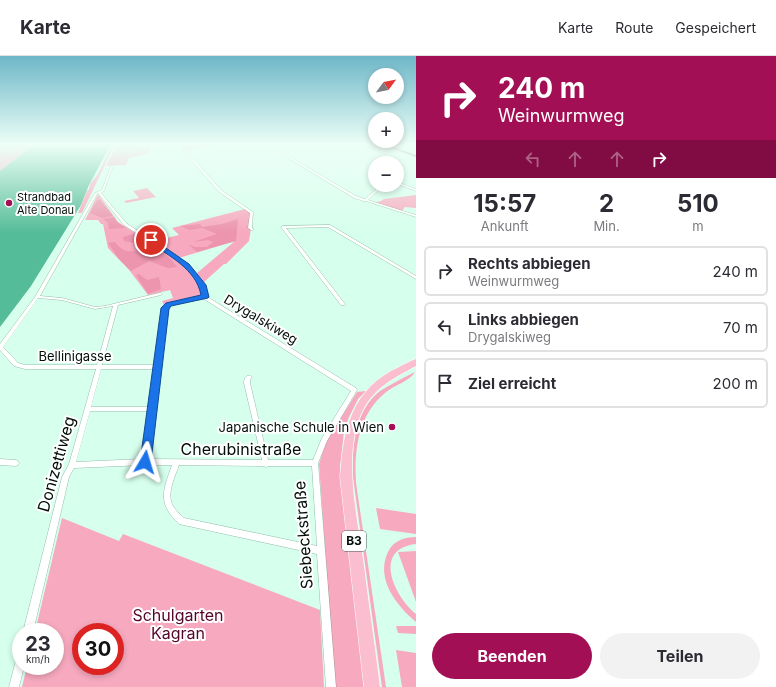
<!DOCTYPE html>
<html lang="de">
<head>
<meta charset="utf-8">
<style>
  body { margin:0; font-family:Inter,sans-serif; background:#f2f2f3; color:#2b2b33; height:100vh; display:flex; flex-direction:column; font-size:15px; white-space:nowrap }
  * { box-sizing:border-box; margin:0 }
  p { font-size:13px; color:#7c7c81 }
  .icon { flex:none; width:22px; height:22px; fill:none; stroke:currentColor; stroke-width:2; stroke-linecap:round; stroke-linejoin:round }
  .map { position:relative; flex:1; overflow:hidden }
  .details { display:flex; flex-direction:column; background:#fff; width:360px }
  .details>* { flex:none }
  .guide { background:#a20f54; color:#fff; overflow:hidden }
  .needle { width:26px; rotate:58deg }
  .buttons { position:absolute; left:368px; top:12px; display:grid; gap:8px }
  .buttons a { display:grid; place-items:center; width:36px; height:36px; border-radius:50%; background:#fff; box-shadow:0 2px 6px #0003; font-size:20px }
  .speed { position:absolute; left:12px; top:567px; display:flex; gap:8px; font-size:20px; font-weight:700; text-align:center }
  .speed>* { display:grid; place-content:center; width:52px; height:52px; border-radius:50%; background:#fff; box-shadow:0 2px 6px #0003; line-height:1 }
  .speed small { font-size:10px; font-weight:400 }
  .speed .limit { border:6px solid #d22; background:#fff; color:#111 }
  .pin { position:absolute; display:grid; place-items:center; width:34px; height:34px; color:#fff; margin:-17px; border:2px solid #fff; border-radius:50%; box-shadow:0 1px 4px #0007 }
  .me { position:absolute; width:44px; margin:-22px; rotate:7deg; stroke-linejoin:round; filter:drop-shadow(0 0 3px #0008) }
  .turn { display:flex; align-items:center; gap:14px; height:84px; padding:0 16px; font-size:18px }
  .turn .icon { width:52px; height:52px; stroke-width:2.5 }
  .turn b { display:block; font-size:28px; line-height:34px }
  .lanes { display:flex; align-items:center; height:38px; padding:0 16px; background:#0003; justify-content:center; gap:20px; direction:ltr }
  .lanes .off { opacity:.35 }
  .eta { display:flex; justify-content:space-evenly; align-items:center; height:68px; text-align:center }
  .eta b { font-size:24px; font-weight:700; line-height:28px }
  .action { display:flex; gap:8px; margin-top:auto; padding:8px 16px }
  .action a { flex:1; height:46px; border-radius:24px; background:#a20f54; color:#fff; font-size:16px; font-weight:700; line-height:46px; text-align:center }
  .action a+a { background:#f2f2f3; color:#2b2b33 }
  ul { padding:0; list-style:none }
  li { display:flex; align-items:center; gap:12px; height:50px; margin:0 8px 6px; padding:0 8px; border:2px solid #e1e1e2; border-radius:6px }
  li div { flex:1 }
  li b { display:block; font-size:15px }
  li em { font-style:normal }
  header { display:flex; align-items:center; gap:24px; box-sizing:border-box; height:56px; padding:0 20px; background:#fff; border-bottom:1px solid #e1e1e2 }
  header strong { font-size:19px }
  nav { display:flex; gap:22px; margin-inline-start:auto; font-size:14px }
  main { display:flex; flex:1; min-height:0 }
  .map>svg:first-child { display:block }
  .green { fill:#f7a9bf; fill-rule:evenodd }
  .forest { fill:#ed94ae }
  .water { fill:#54bc98 }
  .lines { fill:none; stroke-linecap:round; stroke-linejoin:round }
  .minor-casing { stroke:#577b6d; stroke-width:0.5 }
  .secondary-casing { stroke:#577b6d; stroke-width:1 }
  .primary-casing { stroke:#fff; stroke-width:1 }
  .minor { fill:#fff; fill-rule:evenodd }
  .secondary { fill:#fcdfe8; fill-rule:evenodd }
  .primary { fill:#fabed0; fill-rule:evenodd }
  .tram { stroke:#1c2c25; stroke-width:1 }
  .route { fill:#1a73e8; stroke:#114b97 }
  .poi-dot { fill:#a20f54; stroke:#fff; stroke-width:1.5 }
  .labels { text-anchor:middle; stroke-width:4; stroke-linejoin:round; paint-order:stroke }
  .far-poi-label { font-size:11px; fill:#020f09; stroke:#fff; text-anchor:start }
  .shield { fill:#fff; stroke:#4e5753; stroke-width:1 }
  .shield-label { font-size:12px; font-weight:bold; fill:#020f09 }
  .street-label { font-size:13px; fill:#020f09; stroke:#fff }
  .poi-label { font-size:13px; fill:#020f09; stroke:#fff; text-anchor:end }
  .near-street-label { font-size:16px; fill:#020f09; stroke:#fff }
  .near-park-label { font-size:16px; fill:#550529; stroke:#fff }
</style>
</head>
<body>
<header>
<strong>Karte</strong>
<nav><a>Karte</a><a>Route</a><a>Gespeichert</a></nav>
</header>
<main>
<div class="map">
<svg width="416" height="631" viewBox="0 0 416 631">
  <rect width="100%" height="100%" fill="#d6ffed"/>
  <g class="green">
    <path d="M0,88H35L0,115Z"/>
    <path d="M112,88H115L82,157H78L87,135L89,133L90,128L98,118Z"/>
    <path d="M117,88H141L140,90L148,89L150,92L148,98L129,102L126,109L106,110Z"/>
    <path d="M180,88H223L183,95Z"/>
    <path d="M147,132L156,141L126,147L124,145L139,142L133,135Z"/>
    <path d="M98,138L118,166L182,207L193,218L195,225L199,227L202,239L164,249L162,245L173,242L170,234L148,239L130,215L108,192L103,168H101L98,164H85Z"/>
    <path d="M416,139V152L405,151L402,155L373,147L381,145L384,143Z"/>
    <path d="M245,153L252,157L253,159L249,185L226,208H224L204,226L197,217L235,185L179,202L154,185L179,179L172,172Z"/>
    <path d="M415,316C410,325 394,329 385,337C358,359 354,395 356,427L386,631H382L353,421C352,392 354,355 380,335C391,328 403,322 415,316Z"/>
    <path d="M366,335L358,343L349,361L344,375L340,412L364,631H335L319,408L326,386L357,336Z"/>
    <path d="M376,452L416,458V478L380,473Z"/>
    <path d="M62,462L119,485L123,478L320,554L324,631H22L27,610H55V576H35ZM81,576H115V610H81Z"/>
    <path d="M416,481V488C372,493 394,540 416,558V566C397,550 375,523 388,496C393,485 404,481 416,481Z"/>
    <path d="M416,495V546L398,496Z"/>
    <path d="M396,570H416V578L398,577Z"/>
    <path d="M396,594L416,597V631H402Z"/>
  </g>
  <g class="forest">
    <path d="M97,144H100L113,160L102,162L90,157Z"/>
    <path d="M114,161L117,166L126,172L109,173L108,167L103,163Z"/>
    <path d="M238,163L236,185L197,196L188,188L195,191H207L213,186L208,184L193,186L217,178L202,172L190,174L180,170L200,168L202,171L222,168Z"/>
    <path d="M134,178L148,187L144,189L124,185L123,181Z"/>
    <path d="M115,186C129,205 140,188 155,193C164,195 172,204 177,211L168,212L149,205L131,215L119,203L108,187Z"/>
    <path d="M139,218L147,224L159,221L161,233L148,238L136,219Z"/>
  </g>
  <path class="water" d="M35,88H111L89,129L81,149L31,230L0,271V115Z"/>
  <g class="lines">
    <g class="minor-casing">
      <g id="minor">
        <path d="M177,88H179L181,94L194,103L221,134L253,156L252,172L254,173L253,174H251L248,172L250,157L219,136L192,105L179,94Z"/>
        <path d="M265,88H268L356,140L365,143L381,129H384L368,144L416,159V161L366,145L364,146V145L354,142Z"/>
        <path d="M112,109L113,110L104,135L101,137L126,167L188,208L205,229L207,241L209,242L356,332L357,334L327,385L318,407L336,631H326L317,498L179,468C157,447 163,435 172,409H145L74,412L69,421L33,576H23L62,421L69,408L96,313H25L14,310L0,294V288L35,241L95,137L102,134L111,110ZM98,137L124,169L186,210L201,229L203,240L167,247L163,252L155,309H102L118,249L161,239V237H159L105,250L95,251L62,242L40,240L97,138ZM38,242L62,244L95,253L113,250L97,309H25L18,307L3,291ZM204,243L351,335L322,382L313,404H268L250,327V324L252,321L251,320C246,318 244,323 244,327L262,404L149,403L167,252L170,249ZM101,313H154L149,351H91ZM90,355H149L142,403L76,406ZM179,409L263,410L266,411L269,410H312L317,490L184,462C180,458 176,455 173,450C166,438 175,421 179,409Z"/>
        <path d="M397,126L416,133V135L397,128Z"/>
        <path d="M330,169L416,220V223L328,171L286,172L345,248V249H341L281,171L283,170Z"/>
        <path d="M0,403L16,404L18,405L19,407L18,409L16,410L0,409Z"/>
        <path d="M21,599V610H24L19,631H9L16,604L18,601Z"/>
      </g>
    </g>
    <g class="secondary-casing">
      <path id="secondary" d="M385,88L416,99V101L380,88Z"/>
    </g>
    <g class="primary-casing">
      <path id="primary" d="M416,303V310C395,321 374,332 363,354C341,397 358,464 364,510C369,550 375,591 380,631H364L340,421C343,372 352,333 399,311C405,308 410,305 416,303Z"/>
    </g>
    <use href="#minor" class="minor"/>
    <use href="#secondary" class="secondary"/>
    <use href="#primary" class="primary"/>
    <path class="tram" d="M382,88L416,100"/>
  </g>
  <linearGradient id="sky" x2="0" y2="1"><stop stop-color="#6db7c8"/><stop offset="0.5" stop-color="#edfff7"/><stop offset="1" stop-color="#edfff7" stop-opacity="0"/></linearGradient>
  <rect width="416" height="177" fill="url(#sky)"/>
  <path class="route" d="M149,183H153L189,208L206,229L209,241L208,242L171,250L169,253L151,406L149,410L145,411L141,410L140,406L161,252L166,247L201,239C196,213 169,200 149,186Z"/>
  <g class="poi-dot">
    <circle cx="9" cy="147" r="4"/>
    <circle cx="392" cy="371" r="4"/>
  </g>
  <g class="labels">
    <g class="far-poi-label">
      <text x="17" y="145">Strandbad<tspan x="17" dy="13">Alte Donau</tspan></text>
    </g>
    <rect class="shield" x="342" y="475" width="24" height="20" rx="3"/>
    <g class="shield-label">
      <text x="354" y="489">B3</text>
    </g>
    <g class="street-label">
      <text transform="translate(261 263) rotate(31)" y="5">Drygalskiweg</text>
      <text x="75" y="305">Bellinigasse</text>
    </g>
    <g class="poi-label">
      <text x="384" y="376">Japanische Schule in Wien</text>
    </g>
    <g class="near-street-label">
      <text x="241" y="399">Cherubinistraße</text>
      <text transform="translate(56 408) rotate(-74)" y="6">Donizettiweg</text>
      <text transform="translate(303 479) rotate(-94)" y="6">Siebeckstraße</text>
    </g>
    <g class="near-park-label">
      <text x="178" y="565">Schulgarten<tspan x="178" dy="18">Kagran</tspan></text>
    </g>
  </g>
</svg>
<div class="buttons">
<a><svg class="needle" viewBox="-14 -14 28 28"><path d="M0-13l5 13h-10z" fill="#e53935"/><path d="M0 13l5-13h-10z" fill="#7c7c81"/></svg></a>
<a>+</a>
<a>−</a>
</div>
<div class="speed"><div>23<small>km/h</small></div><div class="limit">30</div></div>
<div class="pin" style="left:151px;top:184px;background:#d93025"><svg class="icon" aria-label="arrive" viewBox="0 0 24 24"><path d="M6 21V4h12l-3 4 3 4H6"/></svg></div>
<svg class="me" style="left:145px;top:406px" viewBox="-20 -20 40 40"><path d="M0-17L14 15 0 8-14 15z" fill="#1a73e8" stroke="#fff" stroke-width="4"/></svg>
</div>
<section class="details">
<div class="guide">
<div class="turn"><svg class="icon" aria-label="right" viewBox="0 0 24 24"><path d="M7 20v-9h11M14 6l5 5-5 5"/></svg><div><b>240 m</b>Weinwurmweg</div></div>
<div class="lanes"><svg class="icon off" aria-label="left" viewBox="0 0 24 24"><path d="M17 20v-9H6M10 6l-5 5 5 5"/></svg><svg class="icon off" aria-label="ahead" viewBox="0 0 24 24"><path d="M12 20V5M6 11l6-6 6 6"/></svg><svg class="icon off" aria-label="ahead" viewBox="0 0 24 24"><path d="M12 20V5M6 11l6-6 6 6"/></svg><svg class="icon" aria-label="right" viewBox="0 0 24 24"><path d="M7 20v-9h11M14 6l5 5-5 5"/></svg></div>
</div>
<div class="eta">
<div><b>15:57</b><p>Ankunft</p></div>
<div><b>2</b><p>Min.</p></div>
<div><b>510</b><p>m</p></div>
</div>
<ul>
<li><svg class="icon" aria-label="right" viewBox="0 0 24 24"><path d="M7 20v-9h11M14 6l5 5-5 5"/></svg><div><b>Rechts abbiegen</b><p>Weinwurmweg</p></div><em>240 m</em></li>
<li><svg class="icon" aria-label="left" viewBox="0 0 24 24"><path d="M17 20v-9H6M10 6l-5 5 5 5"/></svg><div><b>Links abbiegen</b><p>Drygalskiweg</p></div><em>70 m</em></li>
<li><svg class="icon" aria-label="arrive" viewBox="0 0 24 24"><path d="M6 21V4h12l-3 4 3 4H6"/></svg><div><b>Ziel erreicht</b></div><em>200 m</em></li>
</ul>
<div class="action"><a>Beenden</a><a>Teilen</a></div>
</section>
</main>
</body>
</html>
